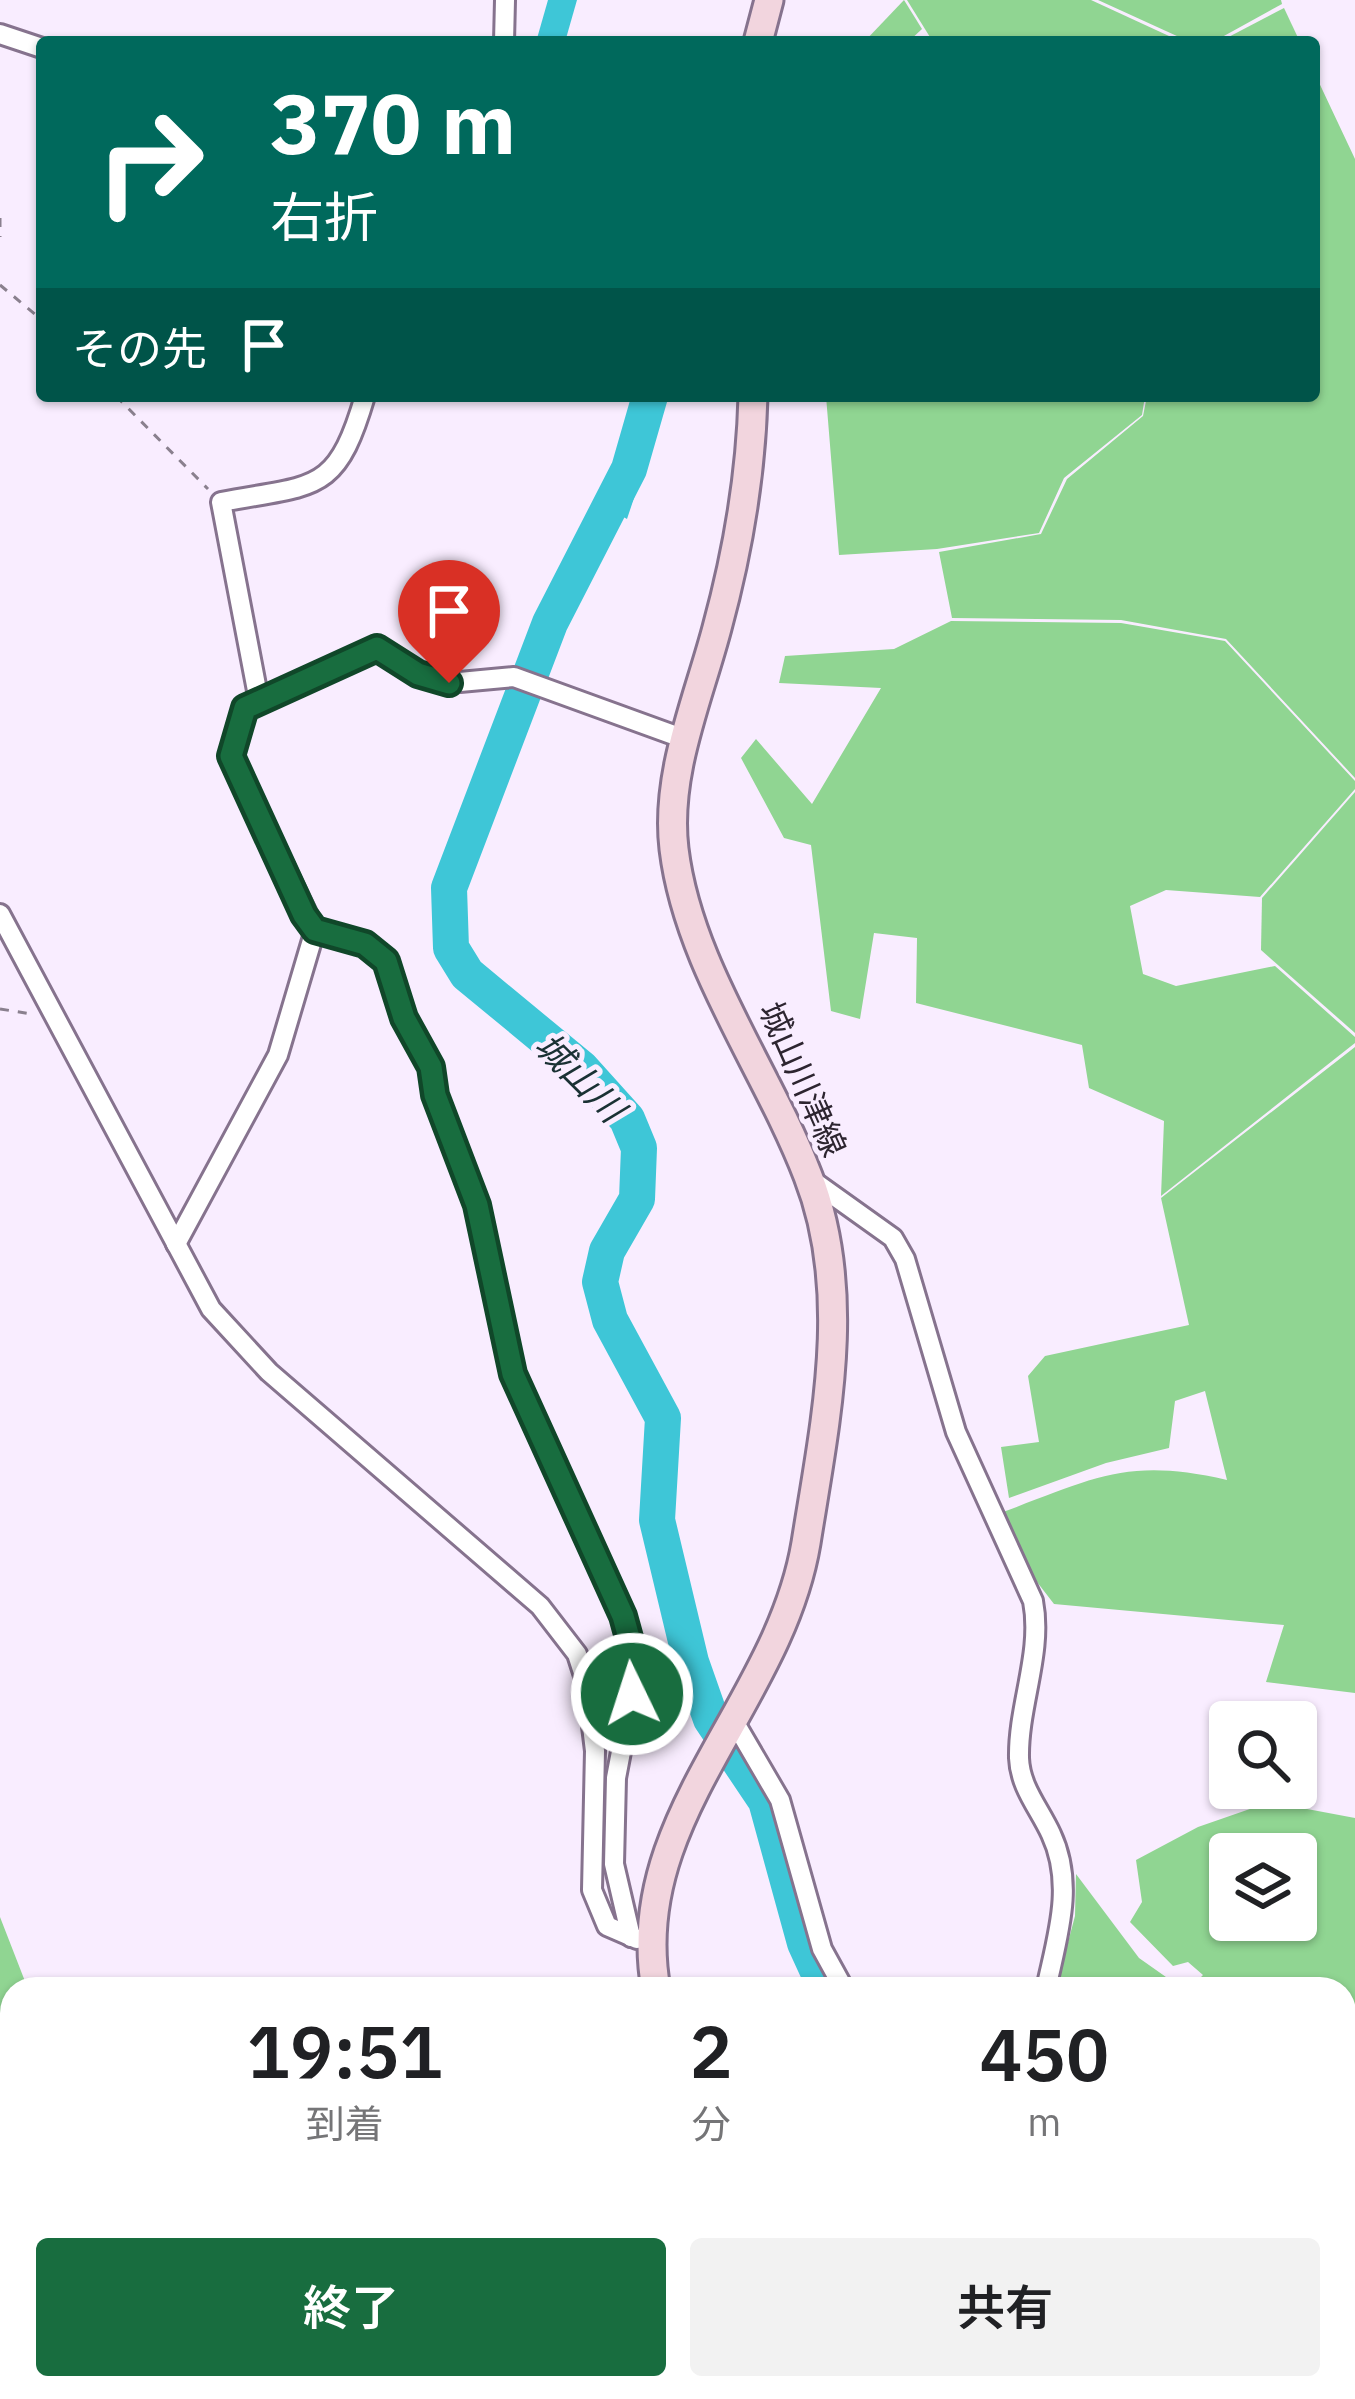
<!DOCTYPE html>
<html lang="ja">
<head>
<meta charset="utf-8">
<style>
  body { margin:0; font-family:"IBM Plex Sans","Noto Sans JP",sans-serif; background:#f2f2f2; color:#202124; height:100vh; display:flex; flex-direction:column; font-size:45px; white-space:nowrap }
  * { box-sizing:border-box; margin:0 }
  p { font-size:39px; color:#757577 }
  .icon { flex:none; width:66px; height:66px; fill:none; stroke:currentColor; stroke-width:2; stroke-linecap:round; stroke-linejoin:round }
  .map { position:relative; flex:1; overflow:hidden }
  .drawer { position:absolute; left:0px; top:1977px; width:1356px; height:423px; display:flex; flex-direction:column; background:#fff; border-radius:36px 36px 0 0; box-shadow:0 3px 9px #0004 }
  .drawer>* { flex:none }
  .banner { position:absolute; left:36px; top:36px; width:1284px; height:366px; border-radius:12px; box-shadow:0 3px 9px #0004; background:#00695c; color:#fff; overflow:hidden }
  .buttons { position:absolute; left:1209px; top:1701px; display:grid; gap:24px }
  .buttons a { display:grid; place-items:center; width:108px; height:108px; border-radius:12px; background:#fff; box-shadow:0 3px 9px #0004; font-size:60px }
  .pin { position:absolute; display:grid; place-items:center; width:102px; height:102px; color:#fff; margin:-123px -51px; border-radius:50% 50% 50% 0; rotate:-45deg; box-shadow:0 0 12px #0007 }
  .pin .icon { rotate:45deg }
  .me { position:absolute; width:132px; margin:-66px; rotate:356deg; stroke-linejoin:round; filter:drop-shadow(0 0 9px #0008) }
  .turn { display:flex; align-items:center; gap:42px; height:252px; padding:0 36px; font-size:54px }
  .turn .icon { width:156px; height:156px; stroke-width:2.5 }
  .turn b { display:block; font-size:84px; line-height:102px }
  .then { display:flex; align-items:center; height:114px; padding:0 36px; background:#0003; gap:24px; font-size:45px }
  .eta { display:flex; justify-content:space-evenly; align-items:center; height:204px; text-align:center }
  .eta b { font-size:72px; font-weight:600; line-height:84px }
  .cta { display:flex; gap:24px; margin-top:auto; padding:24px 36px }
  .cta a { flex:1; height:138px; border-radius:12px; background:#186d3f; color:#fff; font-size:48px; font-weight:600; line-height:138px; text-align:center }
  .cta a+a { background:#f2f2f2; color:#202124 }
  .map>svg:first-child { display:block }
  .forest { fill:#90d592; fill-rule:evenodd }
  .water { fill:#3ec6d7 }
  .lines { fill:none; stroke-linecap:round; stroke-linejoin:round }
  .river { stroke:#3ec6d7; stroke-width:36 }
  .street-casing { stroke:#86738e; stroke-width:24 }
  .secondary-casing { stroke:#86738e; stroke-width:33 }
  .path { stroke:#8a808e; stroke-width:3; stroke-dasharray:9 9; stroke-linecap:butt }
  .street { stroke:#fff; stroke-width:18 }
  .secondary { stroke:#f2d5de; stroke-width:27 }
  .route-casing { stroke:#104729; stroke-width:30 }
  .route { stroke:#186d3f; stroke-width:21 }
  .labels { text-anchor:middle; stroke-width:10; stroke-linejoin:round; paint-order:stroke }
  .street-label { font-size:33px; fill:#2d2530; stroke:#f9edff }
  .water-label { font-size:36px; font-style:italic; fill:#1a3134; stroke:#f9edff }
</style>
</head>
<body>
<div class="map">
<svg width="1355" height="2399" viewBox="0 0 1355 2399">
  <rect width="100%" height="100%" fill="#f9edff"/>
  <g class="forest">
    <path d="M904,0L922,29L908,42H864Z"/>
    <path d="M907,0H1091L1182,42H933Z"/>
    <path d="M1098,0H1281L1282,4L1213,42H1190Z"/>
    <path d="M1284,8L1300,42H1219Z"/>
    <path d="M1314,72L1355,159V778L1226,639L1121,620L952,618L939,552L1041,534L1067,479L1143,416L1147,396H1314Z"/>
    <path d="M826,396H1145L1142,415L1064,478L1039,533L937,549L839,555Z"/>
    <path d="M951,621L1121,623L1225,641L1355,781V789L1260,897L1166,890L1130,906L1143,974L1176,986L1275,966L1355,1037V1043L1161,1196L1164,1121L1089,1088L1082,1045L916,1003L917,938L874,933L860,1019L831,1011L811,845L784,838L741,758L756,739L812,804L881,688L779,683L785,656L894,649Z"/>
    <path d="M1355,792V1033L1261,950L1262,898Z"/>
    <path d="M1355,1047V1693L1266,1682L1284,1625L1054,1604L1027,1569L1003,1512C1095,1478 1127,1457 1227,1480L1205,1391L1175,1401L1169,1448L1106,1463L1009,1498L1001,1447L1039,1442L1028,1376L1045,1356L1189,1325L1161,1198Z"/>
    <path d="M1270,1802L1355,1818V2337L1344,2338V1989H1189L1203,1975L1188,1962L1173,1966L1130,1922L1142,1902L1136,1860L1198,1827ZM1230,1854H1296V1920H1230Z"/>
    <path d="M1076,1874L1139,1958L1183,1989H1081L1058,1980L1075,1916Z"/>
    <path d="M0,1917L28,1989H12V2345L0,2358Z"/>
    <path d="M1067,2388H1121L1127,2399H1072Z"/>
  </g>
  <g class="water">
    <path d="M548,0H577L565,42H536Z"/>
    <path d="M636,396H668L627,519L599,503L619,462Z"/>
  </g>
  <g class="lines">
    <g class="river">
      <path d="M650,396L629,469L550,623L449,888L451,948L467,974L582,1069L627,1119L639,1148L637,1199L607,1251L600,1282L610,1320L663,1418L657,1520L691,1662L711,1719L766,1801L805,1943L826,1989"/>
      <path d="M886,2399L893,2388"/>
    </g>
    <g class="street-casing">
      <g id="street">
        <path d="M0,34L42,48"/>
        <path d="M504,42L505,0"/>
        <path d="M259,701L221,502C316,484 336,495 365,396"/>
        <path d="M0,914L211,1309L269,1372L540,1606L577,1654L587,1685L595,1751L592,1890L607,1926L637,1939"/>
        <path d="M809,1178L893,1238L905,1259L956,1432L1033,1601C1043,1653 1018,1705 1019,1758C1020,1787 1039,1808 1051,1834C1075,1885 1057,1937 1046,1989"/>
        <path d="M176,1244L278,1055L315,930"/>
        <path d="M735,1723L780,1800L822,1949L844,1989"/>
        <path d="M631,1937L614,1864L616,1778L632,1694L631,1645L623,1616L513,1374L477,1205L435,1095L431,1067L404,1018L386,961L365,945L315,930L231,756L245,708L378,648L418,674L449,683L514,677L671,734"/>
        <path d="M986,2388L987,2399"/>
        <path d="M1181,2388L1186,2399"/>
      </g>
    </g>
    <g class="secondary-casing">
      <g id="secondary">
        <path d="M758,42L769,0"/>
        <path d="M656,1989C625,1819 779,1705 806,1543C825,1423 854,1293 808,1176C767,1069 688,965 674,849C665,774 698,700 717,628C738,551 751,476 753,396"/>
        <path d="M713,2388L714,2399"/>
      </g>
    </g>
    <g class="path">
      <path d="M0,218V237"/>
      <path d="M0,285L42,320"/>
      <path d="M116,396L208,489"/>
      <path d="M0,1009L32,1014"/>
    </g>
    <use href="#street" class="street"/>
    <use href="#secondary" class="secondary"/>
  </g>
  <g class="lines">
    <g class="route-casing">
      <path id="route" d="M449,683L418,674L377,648L245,708L231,756L304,915L315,930L365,944L386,961L404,1018L431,1067L435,1095L477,1205L513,1374L623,1616L631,1645L632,1694"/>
    </g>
    <use href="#route" class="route"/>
  </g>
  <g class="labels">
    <g class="street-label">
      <text transform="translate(803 1079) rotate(66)" y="12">城山川津線</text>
    </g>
    <g class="water-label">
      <text transform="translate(580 1077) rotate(45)" y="13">城山川</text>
    </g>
  </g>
</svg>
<div class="buttons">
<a><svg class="icon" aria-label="search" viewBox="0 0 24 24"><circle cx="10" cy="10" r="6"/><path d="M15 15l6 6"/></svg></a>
<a><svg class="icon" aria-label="layers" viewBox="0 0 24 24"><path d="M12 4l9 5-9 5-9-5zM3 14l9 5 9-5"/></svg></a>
</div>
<div class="pin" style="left:449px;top:683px;background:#d93025"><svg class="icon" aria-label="arrive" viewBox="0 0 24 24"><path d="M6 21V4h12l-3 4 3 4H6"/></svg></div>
<svg class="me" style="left:632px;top:1694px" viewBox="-20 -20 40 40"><circle r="17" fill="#186d3f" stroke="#fff" stroke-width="3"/><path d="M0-11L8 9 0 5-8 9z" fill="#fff"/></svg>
<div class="banner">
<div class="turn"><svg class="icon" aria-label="right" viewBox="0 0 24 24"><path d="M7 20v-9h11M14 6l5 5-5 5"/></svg><div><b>370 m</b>右折</div></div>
<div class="then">その先<svg class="icon" aria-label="arrive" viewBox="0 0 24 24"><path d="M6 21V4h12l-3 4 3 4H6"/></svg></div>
</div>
<section class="drawer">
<div class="eta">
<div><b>19:51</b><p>到着</p></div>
<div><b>2</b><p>分</p></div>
<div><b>450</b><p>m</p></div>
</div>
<div class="cta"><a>終了</a><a>共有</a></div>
</section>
</div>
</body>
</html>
